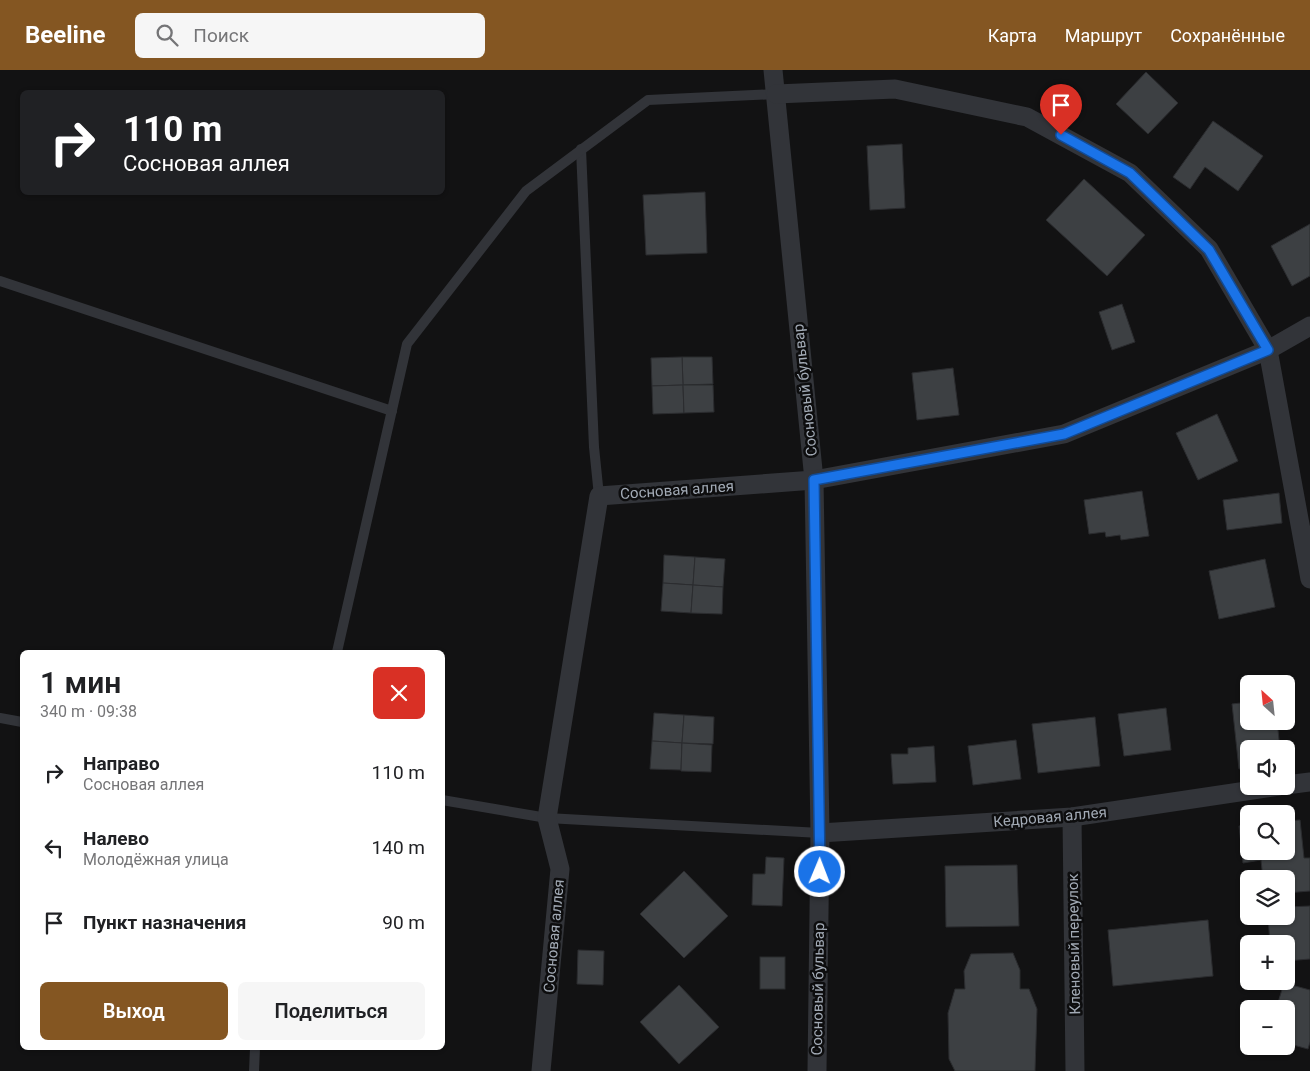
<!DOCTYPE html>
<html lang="ru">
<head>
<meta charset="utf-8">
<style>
  body { margin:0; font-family:Roboto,sans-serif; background:#f6f6f6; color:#202124; height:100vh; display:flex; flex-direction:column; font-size:19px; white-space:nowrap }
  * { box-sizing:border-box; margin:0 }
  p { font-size:16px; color:#757577 }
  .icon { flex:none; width:28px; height:28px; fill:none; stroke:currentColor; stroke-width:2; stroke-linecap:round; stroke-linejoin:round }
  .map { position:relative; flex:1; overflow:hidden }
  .details { position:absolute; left:20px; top:580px; width:425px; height:400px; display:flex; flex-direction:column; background:#fff; border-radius:8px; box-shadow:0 1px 4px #0004 }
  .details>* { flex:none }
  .banner { position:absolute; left:20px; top:20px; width:425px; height:105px; border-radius:8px; box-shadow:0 1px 4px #0004; background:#202124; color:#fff; overflow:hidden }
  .needle { width:32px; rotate:333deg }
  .controls { position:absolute; left:1240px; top:605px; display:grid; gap:10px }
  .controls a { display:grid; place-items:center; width:55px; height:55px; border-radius:8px; background:#fff; box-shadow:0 1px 4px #0004; font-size:25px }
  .pin { position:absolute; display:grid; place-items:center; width:42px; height:42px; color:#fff; margin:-51px -21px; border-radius:50% 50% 50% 0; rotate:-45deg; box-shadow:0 0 5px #0007 }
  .pin .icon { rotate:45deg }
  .me { position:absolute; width:55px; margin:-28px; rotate:1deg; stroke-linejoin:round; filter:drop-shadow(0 0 4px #0008) }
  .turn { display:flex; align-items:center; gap:18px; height:105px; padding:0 20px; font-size:22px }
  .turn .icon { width:65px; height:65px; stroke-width:2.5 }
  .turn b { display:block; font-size:35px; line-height:42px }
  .round { display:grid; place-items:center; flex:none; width:52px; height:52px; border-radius:8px; background:#f6f6f6 }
  .summary { display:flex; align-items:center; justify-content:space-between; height:85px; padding:0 20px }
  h1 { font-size:30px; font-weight:600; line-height:38px }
  .button { display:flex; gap:10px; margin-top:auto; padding:10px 20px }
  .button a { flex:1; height:58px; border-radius:8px; background:#845622; color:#fff; font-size:20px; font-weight:600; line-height:58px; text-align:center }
  .button a+a { background:#f6f6f6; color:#202124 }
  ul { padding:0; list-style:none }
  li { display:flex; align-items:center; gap:15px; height:75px; padding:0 20px }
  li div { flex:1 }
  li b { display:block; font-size:19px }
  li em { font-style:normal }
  header { display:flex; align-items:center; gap:30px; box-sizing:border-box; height:70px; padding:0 25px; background:#845622; color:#fff }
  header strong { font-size:24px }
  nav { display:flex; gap:28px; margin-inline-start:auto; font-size:18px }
  .search { width:350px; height:45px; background:#f6f6f6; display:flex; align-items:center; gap:12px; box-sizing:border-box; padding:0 18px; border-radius:8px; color:#757577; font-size:19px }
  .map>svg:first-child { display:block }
  .building { fill:#3d4043; stroke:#2b2c2f }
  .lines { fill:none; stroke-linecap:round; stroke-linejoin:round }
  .service { stroke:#323439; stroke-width:10 }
  .minor { stroke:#323439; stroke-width:19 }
  .route-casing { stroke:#114b97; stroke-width:12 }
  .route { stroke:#1a73e8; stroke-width:9 }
  .labels { text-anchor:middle; stroke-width:5; stroke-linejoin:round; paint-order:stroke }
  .street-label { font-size:15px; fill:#a2aab5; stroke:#0d0d0e }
</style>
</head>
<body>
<header>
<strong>Beeline</strong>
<div class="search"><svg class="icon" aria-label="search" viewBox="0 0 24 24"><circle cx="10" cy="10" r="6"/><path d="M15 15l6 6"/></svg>Поиск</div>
<nav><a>Карта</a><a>Маршрут</a><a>Сохранённые</a></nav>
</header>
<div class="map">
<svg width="1310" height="1001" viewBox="0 0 1310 1001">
  <rect width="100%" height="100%" fill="#121213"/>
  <g class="building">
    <path d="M1146,2L1178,33L1148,64L1116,34Z"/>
    <path d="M1213,51L1263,86L1238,121L1205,97L1190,119L1173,107Z"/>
    <path d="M902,74L905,138L870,140L867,76Z"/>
    <path d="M1084,109L1145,165L1107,206L1046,150Z"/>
    <path d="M705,122L707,183L646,185L643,125Z"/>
    <path d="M1310,154V206L1292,216L1271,176Z"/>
    <path d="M1122,234L1135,272L1112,280L1099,242Z"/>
    <path d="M682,287H712L713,314L683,315Z"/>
    <path d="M682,287L683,315L652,316L651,288Z"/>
    <path d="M953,298L959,345L917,350L912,303Z"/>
    <path d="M683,315L684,343L653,344L652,316Z"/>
    <path d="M683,315H713L714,342L684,343Z"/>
    <path d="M1217,344L1238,391L1198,410L1176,363Z"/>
    <path d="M1142,421L1149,466L1121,470L1120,465L1106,467L1105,462L1089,464L1084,430Z"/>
    <path d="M1279,423L1282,453L1227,460L1223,430Z"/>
    <path d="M664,485L695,487L693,515L663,513Z"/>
    <path d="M695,487L725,489L723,517L693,515Z"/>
    <path d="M1265,489L1275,537L1219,549L1209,501Z"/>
    <path d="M663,513L693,515L691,543L661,541Z"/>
    <path d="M693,515L723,517L722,544L691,543Z"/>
    <path d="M1249,632V651H1277L1280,679H1249V698L1239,699L1232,634Z"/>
    <path d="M1166,638L1171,680L1124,686L1118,644Z"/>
    <path d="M654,643L684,645L682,673L652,671Z"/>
    <path d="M684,645L714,647L713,674L682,673Z"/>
    <path d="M1095,647L1100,696L1038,703L1032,654Z"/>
    <path d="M1016,670L1021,709L973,715L968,676Z"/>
    <path d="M652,671L682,673L681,700L650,699Z"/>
    <path d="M682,673L712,675L711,702L681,701Z"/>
    <path d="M934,676L936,712L893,714L891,684H908V678Z"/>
    <path d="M1300,750L1304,788H1310V821L1286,823V809H1263L1261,790L1243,793L1239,756L1249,755V781H1286V751Z"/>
    <path d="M766,787L784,788L782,836L752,835L753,804H765Z"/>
    <path d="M1017,795L1019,856L946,857L945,796Z"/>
    <path d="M684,801L728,846L684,888L640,844Z"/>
    <path d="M1310,836V889L1286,891V874H1270L1268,846H1286V837Z"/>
    <path d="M1208,850L1213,906L1113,916L1108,860Z"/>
    <path d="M578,880L604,881L603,915L577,914Z"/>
    <path d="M1013,883L1020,900V919H1029L1037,939L1035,1001H955L949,989L948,943L955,919H965L964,901L971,884Z"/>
    <rect x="760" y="887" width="25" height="32"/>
    <path d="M1284,913L1310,920V972L1308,979L1286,973V939H1276Z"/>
    <path d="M679,915L719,957L679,994L640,952Z"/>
  </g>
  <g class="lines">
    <g class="service">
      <path d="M581,79L594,377L599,426"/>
      <path d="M0,211L392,341"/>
      <path d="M337,582L407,274L526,121L648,30L776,24"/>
      <path d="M0,648L22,652"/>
      <path d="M442,730L547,748L820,763"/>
      <path d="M254,1001L255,978"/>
    </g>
    <g class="minor">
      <path d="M773,0L814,410L820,763L817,1001"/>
      <path d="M776,24L895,19L1027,47L1130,103L1209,179L1268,280L1310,509"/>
      <path d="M1286,715L1310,712"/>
      <path d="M1072,747L1075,1001"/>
      <path d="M820,763L1072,747L1279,716"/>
      <path d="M541,1001L560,799L547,748L599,426L814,410L1064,364L1268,280L1310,256"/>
    </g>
  </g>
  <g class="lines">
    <g class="route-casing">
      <path id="route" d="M820,802L814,410L1064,364L1268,280L1209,180L1130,103L1061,65"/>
    </g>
    <use href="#route" class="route"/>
  </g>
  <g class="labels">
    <g class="street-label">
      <text transform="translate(805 320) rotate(-96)" y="5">Сосновый бульвар</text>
      <text transform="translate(677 420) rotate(-4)" y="5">Сосновая аллея</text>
      <text transform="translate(1050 747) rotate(-5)" y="5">Кедровая аллея</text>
      <text transform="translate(554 866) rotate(-85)" y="5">Сосновая аллея</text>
      <text transform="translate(1074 874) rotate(-91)" y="5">Кленовый переулок</text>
      <text transform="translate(818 919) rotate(-89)" y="5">Сосновый бульвар</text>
    </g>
  </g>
</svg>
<div class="controls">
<a><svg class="needle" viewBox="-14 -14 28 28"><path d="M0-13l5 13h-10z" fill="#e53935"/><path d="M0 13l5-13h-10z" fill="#757577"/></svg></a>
<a><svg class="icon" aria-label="sound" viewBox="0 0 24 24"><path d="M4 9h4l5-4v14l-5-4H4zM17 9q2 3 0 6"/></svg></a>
<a><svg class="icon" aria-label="search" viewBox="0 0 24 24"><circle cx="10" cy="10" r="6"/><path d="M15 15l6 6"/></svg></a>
<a><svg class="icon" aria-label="layers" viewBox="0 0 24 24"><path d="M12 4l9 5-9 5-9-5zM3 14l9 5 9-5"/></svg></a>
<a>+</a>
<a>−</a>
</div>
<div class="pin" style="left:1061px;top:65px;background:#d93025"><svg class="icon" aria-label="arrive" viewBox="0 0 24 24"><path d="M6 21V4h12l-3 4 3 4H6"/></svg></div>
<svg class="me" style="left:820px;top:802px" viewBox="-20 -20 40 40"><circle r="17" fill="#1a73e8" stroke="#fff" stroke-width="3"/><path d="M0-11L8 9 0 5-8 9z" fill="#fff"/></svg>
<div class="banner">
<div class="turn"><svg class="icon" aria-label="right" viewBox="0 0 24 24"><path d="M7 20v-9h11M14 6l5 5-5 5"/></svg><div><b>110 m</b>Сосновая аллея</div></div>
</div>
<section class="details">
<div class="summary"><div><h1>1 мин</h1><p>340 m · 09:38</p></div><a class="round" style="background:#d93025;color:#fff"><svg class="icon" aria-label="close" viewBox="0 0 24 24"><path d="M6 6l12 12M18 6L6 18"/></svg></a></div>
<ul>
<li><svg class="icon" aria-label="right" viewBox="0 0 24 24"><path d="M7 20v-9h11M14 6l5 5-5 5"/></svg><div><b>Направо</b><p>Сосновая аллея</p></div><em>110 m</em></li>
<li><svg class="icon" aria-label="left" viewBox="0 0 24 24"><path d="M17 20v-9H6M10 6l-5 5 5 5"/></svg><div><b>Налево</b><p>Молодёжная улица</p></div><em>140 m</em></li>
<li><svg class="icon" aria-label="arrive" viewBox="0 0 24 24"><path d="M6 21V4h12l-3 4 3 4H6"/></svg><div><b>Пункт назначения</b></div><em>90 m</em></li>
</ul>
<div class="button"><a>Выход</a><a>Поделиться</a></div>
</section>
</div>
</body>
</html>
